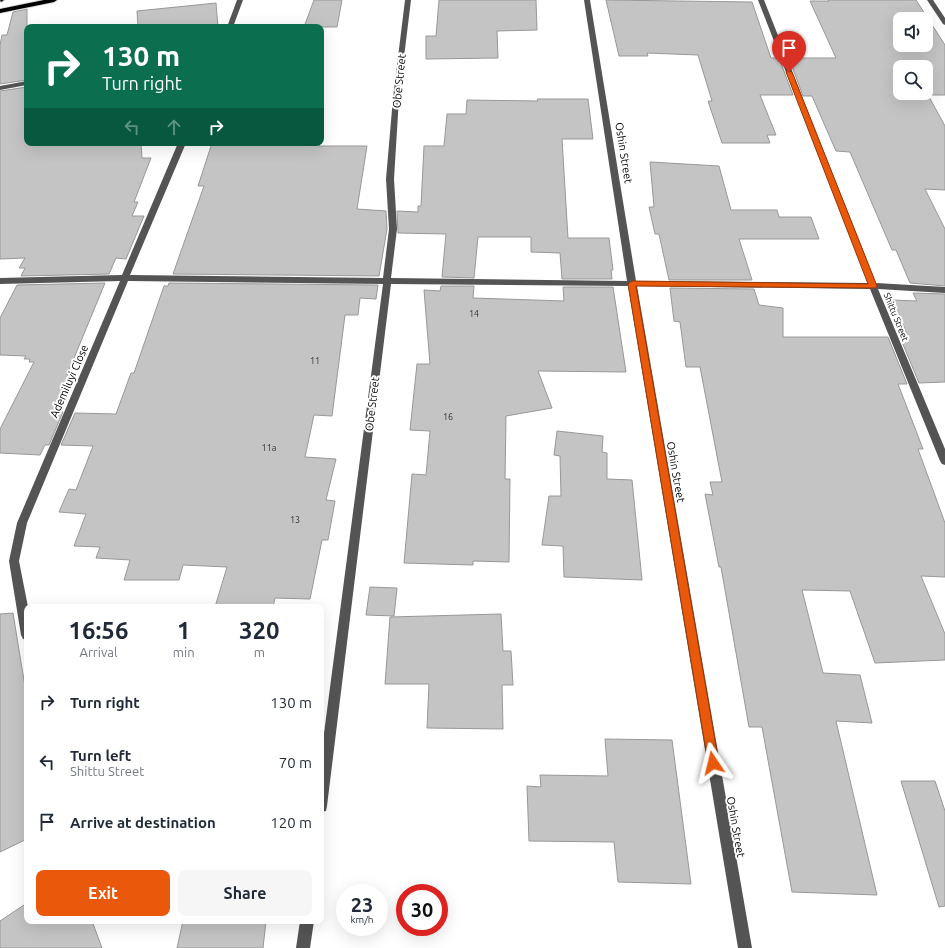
<!DOCTYPE html>
<html lang="en">
<head>
<meta charset="utf-8">
<style>
  body { margin:0; font-family:Ubuntu,sans-serif; background:#f6f6f7; color:#1f2937; height:100vh; display:flex; flex-direction:column; font-size:15px; white-space:nowrap }
  * { box-sizing:border-box; margin:0 }
  p { font-size:13px; color:#747a83 }
  .icon { flex:none; width:22px; height:22px; fill:none; stroke:currentColor; stroke-width:2; stroke-linecap:round; stroke-linejoin:round }
  .map { position:relative; flex:1; overflow:hidden }
  .drawer { position:absolute; left:24px; top:604px; width:300px; height:320px; display:flex; flex-direction:column; background:#fff; border-radius:8px; box-shadow:0 4px 16px #0002 }
  .drawer>* { flex:none }
  .top-card { position:absolute; left:24px; top:24px; width:300px; height:122px; border-radius:8px; box-shadow:0 4px 16px #0002; background:#0b6e4f; color:#fff; overflow:hidden }
  .controls { position:absolute; left:893px; top:12px; display:grid; gap:8px }
  .controls a { display:grid; place-items:center; width:40px; height:40px; border-radius:8px; background:#fff; box-shadow:0 4px 16px #0002; font-size:20px }
  .speed { position:absolute; left:336px; top:884px; display:flex; gap:8px; font-size:20px; font-weight:700; text-align:center }
  .speed>* { display:grid; place-content:center; width:52px; height:52px; border-radius:50%; background:#fff; box-shadow:0 4px 16px #0002; line-height:1 }
  .speed small { font-size:10px; font-weight:400 }
  .speed .limit { border:6px solid #d22; background:#fff; color:#111 }
  .pin { position:absolute; display:grid; place-items:center; width:34px; height:34px; color:#fff; margin:-41px -17px; border-radius:50% 50% 50% 0; rotate:-45deg; box-shadow:0 0 4px #0007 }
  .pin .icon { rotate:45deg }
  .me { position:absolute; width:44px; margin:-22px; rotate:350deg; stroke-linejoin:round; filter:drop-shadow(0 0 3px #0008) }
  .turn { display:flex; align-items:center; gap:14px; height:84px; padding:0 12px; font-size:18px }
  .turn .icon { width:52px; height:52px; stroke-width:2.5 }
  .turn b { display:block; font-size:28px; line-height:34px }
  .lanes { display:flex; align-items:center; height:38px; padding:0 12px; background:#0003; justify-content:center; gap:20px; direction:ltr }
  .lanes .off { opacity:.35 }
  .eta { display:flex; justify-content:space-evenly; align-items:center; height:68px; text-align:center }
  .eta b { font-size:24px; font-weight:700; line-height:28px }
  .button { display:flex; gap:8px; margin-top:auto; padding:8px 12px }
  .button a { flex:1; height:46px; border-radius:8px; background:#ea580c; color:#fff; font-size:16px; font-weight:700; line-height:46px; text-align:center }
  .button a+a { background:#f6f6f7; color:#1f2937 }
  ul { padding:0; list-style:none }
  li { display:flex; align-items:center; gap:12px; height:60px; padding:0 12px }
  li div { flex:1 }
  li b { display:block; font-size:15px }
  li em { font-style:normal }
  .map>svg:first-child { display:block }
  .building { fill:#c4c4c4; stroke:#989898; fill-rule:evenodd }
  .lines { fill:none; stroke-linecap:round; stroke-linejoin:round }
  .highway-casing { stroke:#dbdbdb; stroke-width:2 }
  .minor { fill:#545454; fill-rule:evenodd }
  .highway { fill:#000; fill-rule:evenodd }
  .route { fill:#ea580c; stroke:#983908 }
  .labels { text-anchor:middle; stroke-width:4; stroke-linejoin:round; paint-order:stroke }
  .number-label { font-size:9px; fill:#313131 }
  .far-street-label { font-size:9px; fill:#000; stroke:#fff }
  .street-label { font-size:11px; fill:#000; stroke:#fff }
</style>
</head>
<body>
<div class="map">
<svg width="945" height="948" viewBox="0 0 945 948">
  <rect width="100%" height="100%" fill="#fff"/>
  <g class="building">
    <path d="M314,0H342L337,27H304Z"/>
    <path d="M439,0H536L537,30L497,31L498,58L426,59V36H436Z"/>
    <path d="M606,0L752,2L771,58H779L793,95H760L776,135H767L770,143H722L708,101H712L698,55L647,53L648,56H619Z"/>
    <path d="M828,0H916L945,45V95H928L945,126V190L925,189L945,229V286L910,283L896,250H892L850,152L836,151L812,96H803L789,58H836L810,1H829ZM900,19H926V45H900ZM900,67H926V93H900Z"/>
    <path d="M216,3L218,27H138L137,11Z"/>
    <path d="M27,9V80L0,84V45L2,35H7L13,12Z"/>
    <path d="M27,87V143H141L142,158H151L134,202H138L132,216H144L126,259L116,258L109,274L21,276L25,268H19L25,258L0,259V91Z"/>
    <path d="M537,99H588L593,139H562L568,238H609L613,270H611L612,279H562L560,253L531,252V237H478L474,278L442,277L446,234L398,233L397,211L418,212V206H421L424,146H444L447,114H466L467,100L538,101Z"/>
    <path d="M212,143H320L319,146H367L357,209L386,211L387,229L379,276L173,274L204,186H198Z"/>
    <path d="M650,162L719,166L731,210H777L779,217H811L819,239H739L752,280H669L659,234H655L649,207H654Z"/>
    <path d="M105,283L67,375H77L60,412H63L49,445H45L40,455L0,453V429L34,362H29L30,359H24L26,356L0,355V318L17,285Z"/>
    <path d="M169,283L378,285L376,299L360,298L358,315H345L332,416L314,415L305,457L336,459L326,500L335,501L328,540H322L310,599L275,598L273,607H215L227,567L183,565L179,580H124L130,560L96,558L100,547L74,546L86,514L59,512L69,489L76,490L93,446L61,445L75,413L116,414L131,373H134L164,286H168Z"/>
    <path d="M441,286H474L473,298L564,301L563,287H613L626,372L538,371L552,408L506,416L505,479H510L509,562L473,561V565L404,563L412,474L426,475L430,431L410,430L417,364H430L424,290L440,291Z"/>
    <path d="M670,288L754,289L759,305L783,308V337H888L907,384H898L923,449H918L945,523V577L921,576L945,634V660L875,663L850,591L802,590L823,673L860,675L872,723L836,721L877,895L792,892L762,727H749L721,567H719L705,494L713,495L710,482H722L700,367H686L680,322L674,321Z"/>
    <path d="M913,293L945,294V382L919,383L900,337H908L893,300L917,301Z"/>
    <path d="M557,431L603,436L602,452L607,453V479L632,480L642,580L564,577L563,546L542,545L549,496H561L560,456L554,455Z"/>
    <path d="M370,587L397,588L394,616L366,615Z"/>
    <path d="M13,613L27,699V839L0,852V614Z"/>
    <path d="M501,614L503,651H511L513,685H502L503,729L427,728L429,684H385L390,617Z"/>
    <path d="M605,739L672,740L691,884L618,882L614,842L529,841L527,786L541,787L540,775L608,776Z"/>
    <path d="M901,781H935L945,811V906L939,907Z"/>
    <path d="M27,903V921H92L102,948H0V921Z"/>
    <path d="M183,921H266L263,948H177Z"/>
  </g>
  <g class="lines">
    <g class="highway-casing">
      <g id="highway">
        <path d="M0,0H4L1,2Z"/>
        <path d="M44,0H57L54,2L0,13V9Z"/>
      </g>
    </g>
    <g class="minor">
      <path d="M237,0H243L233,27H227Z"/>
      <path d="M405,0H411L399,98L394,179L397,229L391,278L627,281L584,0H590L636,281L868,283L758,0H764L876,283L945,287V293L878,289L945,449V465L942,464L940,461L870,289L637,286L752,948H738L628,286L391,284L327,806L326,811L321,812V756L383,284L128,281L27,523L19,561L28,607L27,640L23,639L21,635L9,561L17,523L120,281L0,284V278L122,275L178,143H186L130,275L383,278L389,229L386,179L393,98Z"/>
      <path d="M927,0H933L945,18V25L943,24Z"/>
      <path d="M27,81V85L0,90V86Z"/>
      <path d="M300,921H314L310,948H296Z"/>
    </g>
    <use href="#highway" class="highway"/>
  </g>
  <path class="route" d="M787,70L792,72L877,286L876,288L636,286L719,763L717,767L713,768L709,767L708,763L628,284L632,281L868,284L786,72Z"/>
  <g class="labels">
    <g class="number-label">
      <text x="474" y="317">14</text>
      <text x="315" y="364">11</text>
      <text x="448" y="420">16</text>
      <text x="269" y="451">11a</text>
      <text x="295" y="523">13</text>
    </g>
    <g class="far-street-label">
      <text transform="translate(896 317) rotate(68)" y="3">Shittu Street</text>
    </g>
    <g class="street-label">
      <text transform="translate(399 81) rotate(-84)" y="4">Obe Street</text>
      <text transform="translate(624 153) rotate(81)" y="4">Oshin Street</text>
      <text transform="translate(69 381) rotate(-66)" y="4">Ademiluyi Close</text>
      <text transform="translate(372 404) rotate(-83)" y="4">Obe Street</text>
      <text transform="translate(676 472) rotate(80)" y="4">Oshin Street</text>
      <text transform="translate(736 827) rotate(80)" y="4">Oshin Street</text>
    </g>
  </g>
</svg>
<div class="controls">
<a><svg class="icon" aria-label="sound" viewBox="0 0 24 24"><path d="M4 9h4l5-4v14l-5-4H4zM17 9q2 3 0 6"/></svg></a>
<a><svg class="icon" aria-label="search" viewBox="0 0 24 24"><circle cx="10" cy="10" r="6"/><path d="M15 15l6 6"/></svg></a>
</div>
<div class="speed"><div>23<small>km/h</small></div><div class="limit">30</div></div>
<div class="pin" style="left:789px;top:72px;background:#d93025"><svg class="icon" aria-label="arrive" viewBox="0 0 24 24"><path d="M6 21V4h12l-3 4 3 4H6"/></svg></div>
<svg class="me" style="left:713px;top:763px" viewBox="-20 -20 40 40"><path d="M0-17L14 15 0 8-14 15z" fill="#ea580c" stroke="#fff" stroke-width="4"/></svg>
<div class="top-card">
<div class="turn"><svg class="icon" aria-label="right" viewBox="0 0 24 24"><path d="M7 20v-9h11M14 6l5 5-5 5"/></svg><div><b>130 m</b>Turn right</div></div>
<div class="lanes"><svg class="icon off" aria-label="left" viewBox="0 0 24 24"><path d="M17 20v-9H6M10 6l-5 5 5 5"/></svg><svg class="icon off" aria-label="ahead" viewBox="0 0 24 24"><path d="M12 20V5M6 11l6-6 6 6"/></svg><svg class="icon" aria-label="right" viewBox="0 0 24 24"><path d="M7 20v-9h11M14 6l5 5-5 5"/></svg></div>
</div>
<section class="drawer">
<div class="eta">
<div><b>16:56</b><p>Arrival</p></div>
<div><b>1</b><p>min</p></div>
<div><b>320</b><p>m</p></div>
</div>
<ul>
<li><svg class="icon" aria-label="right" viewBox="0 0 24 24"><path d="M7 20v-9h11M14 6l5 5-5 5"/></svg><div><b>Turn right</b></div><em>130 m</em></li>
<li><svg class="icon" aria-label="left" viewBox="0 0 24 24"><path d="M17 20v-9H6M10 6l-5 5 5 5"/></svg><div><b>Turn left</b><p>Shittu Street</p></div><em>70 m</em></li>
<li><svg class="icon" aria-label="arrive" viewBox="0 0 24 24"><path d="M6 21V4h12l-3 4 3 4H6"/></svg><div><b>Arrive at destination</b></div><em>120 m</em></li>
</ul>
<div class="button"><a>Exit</a><a>Share</a></div>
</section>
</div>
</body>
</html>
